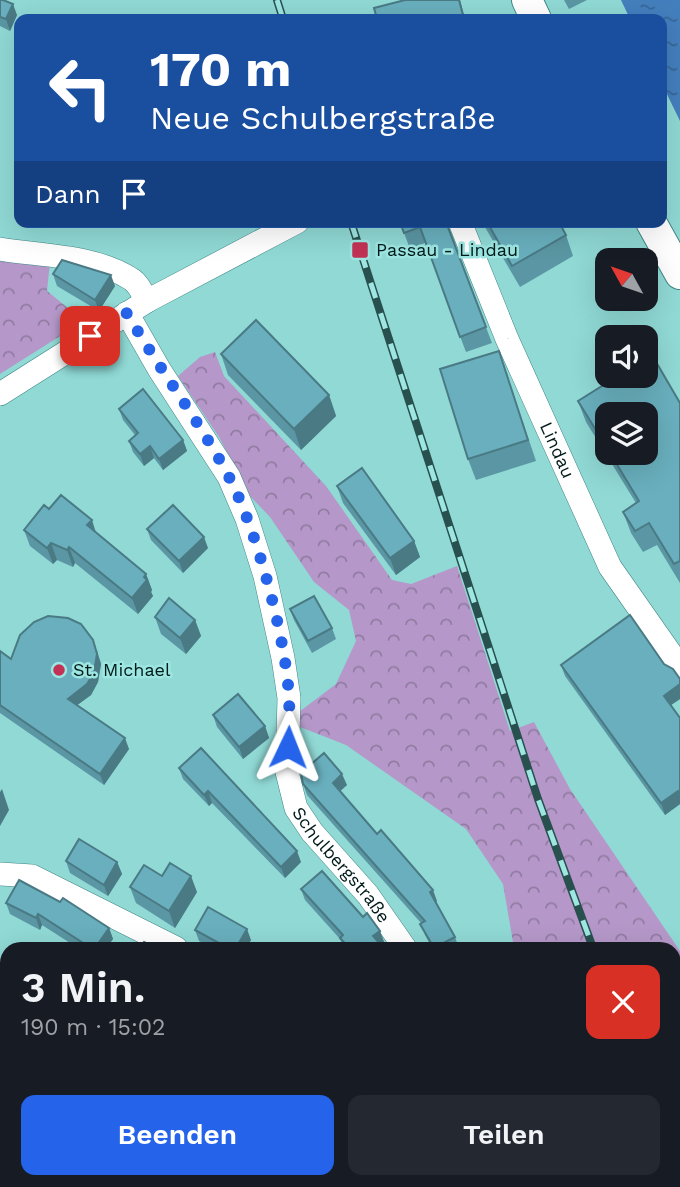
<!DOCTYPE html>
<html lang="de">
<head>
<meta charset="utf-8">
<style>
  body { margin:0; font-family:"Work Sans",sans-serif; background:#242831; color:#f1f3f6; height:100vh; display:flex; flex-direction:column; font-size:26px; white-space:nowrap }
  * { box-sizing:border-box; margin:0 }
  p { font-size:23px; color:#9ea1a6 }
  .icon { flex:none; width:38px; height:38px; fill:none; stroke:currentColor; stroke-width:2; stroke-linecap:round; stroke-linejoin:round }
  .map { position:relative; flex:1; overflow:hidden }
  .side { position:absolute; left:0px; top:942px; width:681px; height:247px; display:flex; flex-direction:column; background:#171b24; border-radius:21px 21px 0 0; box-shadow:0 7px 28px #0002 }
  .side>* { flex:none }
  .hud { position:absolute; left:14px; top:14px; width:653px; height:214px; border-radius:14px; box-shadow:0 7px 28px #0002; background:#1a4fa0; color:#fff; overflow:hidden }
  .needle { width:46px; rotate:310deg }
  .buttons { position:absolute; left:595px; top:248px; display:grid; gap:14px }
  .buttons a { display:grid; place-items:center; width:63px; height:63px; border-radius:14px; background:#171b24; box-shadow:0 7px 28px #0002; font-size:35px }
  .pin { position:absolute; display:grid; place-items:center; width:60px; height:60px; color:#fff; margin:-30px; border-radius:14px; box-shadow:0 4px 10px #0006 }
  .me { position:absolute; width:77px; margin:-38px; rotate:2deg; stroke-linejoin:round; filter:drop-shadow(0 0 5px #0008) }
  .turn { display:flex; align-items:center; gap:24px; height:147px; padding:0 21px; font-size:32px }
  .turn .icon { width:91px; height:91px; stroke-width:2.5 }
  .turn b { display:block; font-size:49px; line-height:60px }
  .then { display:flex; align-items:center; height:66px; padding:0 21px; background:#0003; gap:14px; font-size:26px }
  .round { display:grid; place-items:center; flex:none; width:74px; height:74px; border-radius:14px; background:#242831 }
  .headline { display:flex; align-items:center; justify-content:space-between; height:119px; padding:0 21px }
  h1 { font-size:42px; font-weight:600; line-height:52px }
  .action { display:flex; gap:14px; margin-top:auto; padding:14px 21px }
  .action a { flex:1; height:80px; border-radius:14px; background:#2563eb; color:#fff; font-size:28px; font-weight:600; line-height:80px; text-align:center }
  .action a+a { background:#242831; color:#f1f3f6 }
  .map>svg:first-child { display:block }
  .forest { fill:url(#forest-crowns) }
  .water { fill:url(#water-ripples) }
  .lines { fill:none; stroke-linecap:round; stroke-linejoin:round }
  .minor-casing { stroke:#3f8885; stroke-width:24 }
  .major-casing { stroke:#3f8885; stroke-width:32 }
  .minor { stroke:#fff; stroke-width:23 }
  .major { stroke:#fff; stroke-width:30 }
  .rail-casing { stroke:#28504e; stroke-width:8 }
  .rail { stroke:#9de6e2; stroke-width:5; stroke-dasharray:16; stroke-linecap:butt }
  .wall { fill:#5a96a3; fill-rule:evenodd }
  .shaded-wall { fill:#4a7a84 }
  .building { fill:#69afbd; stroke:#4a7a84; stroke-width:2 }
  .route { stroke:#2563eb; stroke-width:12; stroke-dasharray:0 21.6 }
  .poi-dot { fill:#c23255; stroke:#9de6e2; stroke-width:2.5 }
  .labels { text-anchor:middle; stroke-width:5; stroke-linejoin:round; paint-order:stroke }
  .poi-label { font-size:18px; fill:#001b1a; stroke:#9de6e2; text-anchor:start }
  .street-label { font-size:18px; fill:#001b1a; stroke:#9de6e2 }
</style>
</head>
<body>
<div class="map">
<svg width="680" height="1187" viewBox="0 0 680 1187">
  <defs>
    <pattern id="forest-crowns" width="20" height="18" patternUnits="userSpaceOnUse" patternTransform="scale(1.75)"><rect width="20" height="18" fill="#b598c9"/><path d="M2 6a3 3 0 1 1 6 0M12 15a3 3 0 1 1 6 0" fill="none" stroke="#917ba2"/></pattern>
    <pattern id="water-ripples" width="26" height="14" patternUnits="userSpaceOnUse" patternTransform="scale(1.75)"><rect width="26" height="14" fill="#447fbd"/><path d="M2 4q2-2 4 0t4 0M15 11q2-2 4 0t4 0" fill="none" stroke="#366799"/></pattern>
  </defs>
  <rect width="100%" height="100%" fill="#90d9d5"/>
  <g class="forest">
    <path d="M0,257L50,263L47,291L84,321L0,374Z"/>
    <path d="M215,352L224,376L326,486L392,580L411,584L457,566L510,731L534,722L570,789L680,951V1187H621L619,1181H674V948H514L503,884L466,829L346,745L300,727L299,712L336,684L356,641L349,610L314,582L270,517L250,496L219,437L178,376L200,357Z"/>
  </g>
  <path class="water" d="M621,0H680V121L662,84V19H630Z"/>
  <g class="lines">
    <g class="minor-casing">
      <g id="minor">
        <path id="s1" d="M460,222L507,339L610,567L680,667"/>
        <path d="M0,249C41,256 94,255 131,279C138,283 143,294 147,301"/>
        <path id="s2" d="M127,313L159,369L229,477L247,519L265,576L283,658L289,698L287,772L296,808L312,832L368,895L405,948"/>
        <path d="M0,394L147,301L297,222"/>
        <path d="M0,874L32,876L176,948"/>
        <path d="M0,1109L7,1113"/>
        <path d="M121,1181L131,1187"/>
        <path d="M479,1181L484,1187"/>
      </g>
    </g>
    <g class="major-casing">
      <g id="major">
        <path d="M527,0L536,19"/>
        <path d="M651,222L680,274"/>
      </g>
    </g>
    <use href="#minor" class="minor"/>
    <use href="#major" class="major"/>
    <g class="rail-casing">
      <g id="rail">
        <path d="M277,0L283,19"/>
        <path d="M351,222L538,799L593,948"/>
        <path d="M674,1093L680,1101"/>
      </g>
    </g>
    <use href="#rail" class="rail"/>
  </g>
  <g class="wall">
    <path d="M0,0L17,15L10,31L0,26Z"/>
    <path d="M564,0H587L569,9Z"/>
    <path d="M400,222L428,224L446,222L492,343L466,352L425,243L410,249Z"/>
    <path d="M482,222H559L566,235L573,256L520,287Z"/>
    <path d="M53,274L115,286L99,311L57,286Z"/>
    <path d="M221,354L329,395L336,416L301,450L228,375Z"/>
    <path d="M506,372L536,461L476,480L468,459Z"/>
    <path d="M578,401L680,403V583L657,545L643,552L631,533L623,512L636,503L586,422ZM607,415L646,453H607Z"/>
    <path d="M119,409L183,440L187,451L163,470L154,458L144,466L133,452L129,441L135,435L123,420Z"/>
    <path d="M337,486L414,541L420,557L396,575L343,503Z"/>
    <path d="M49,509L96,532L146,574L152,590L151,592L153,596L138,614L75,563L73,567L57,560L53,564L30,546L24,530Z"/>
    <path d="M147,529L208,548L183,573L151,540Z"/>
    <path d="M290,609L332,628L336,639L312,653L294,620Z"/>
    <path d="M155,617L195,620L201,636L186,654L161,634Z"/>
    <path d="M97,650L101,664L98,682L91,695L77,705L129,749L104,785L0,713V651L11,659Z"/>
    <path d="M664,664L680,679V699L671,705L680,718V804L665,815L565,676L561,665Z"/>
    <path d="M213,715L265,726L269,738L243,759L217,727Z"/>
    <path d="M179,768L301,862L285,878L212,803L209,806L183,779Z"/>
    <path d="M303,784L347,785L340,791L437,901L436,902L455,937L459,948H432L425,935L421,923L307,795Z"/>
    <path d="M66,861L117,862L122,874L108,896L70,873Z"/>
    <path d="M162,876L197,892L175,928L136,903L130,887Z"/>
    <path d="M301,889L363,917L380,931L384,942L381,945L382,948H344L340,939L305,900Z"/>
    <path d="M60,902L109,928L113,939L106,948H78L42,925L40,930L10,914L6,903Z"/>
    <path d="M195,930L251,940L246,948H213L199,941Z"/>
    <path d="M7,1168V1181H43L39,1187H5L1,1177Z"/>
    <path d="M160,1181H185L182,1187H170Z"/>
    <path d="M505,1181H542L534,1187H510Z"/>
  </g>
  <g class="shaded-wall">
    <path d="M459,0H460L465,19H464Z"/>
    <path d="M13,4L17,15L10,31L6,19Z"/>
    <path d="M111,275L115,286L99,311L95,300Z"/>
    <path d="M329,395L336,416L301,450L294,429Z"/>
    <path d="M183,440L187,451L163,470L159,459Z"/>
    <path d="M150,446L154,458L144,466L140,454Z"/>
    <path d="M92,520L97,536L87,525Z"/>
    <path d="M204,537L208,548L183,573L179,561Z"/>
    <path d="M414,541L420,557L396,575L390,558Z"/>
    <path d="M51,543L57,560L53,564L47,548Z"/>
    <path d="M69,547L75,563L73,567L67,550Z"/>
    <path d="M146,574L152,590L151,592L153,596L138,614L132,598Z"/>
    <path d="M195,620L201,636L186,654L180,638Z"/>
    <path d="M93,640L101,664L98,682L91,695L72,709L68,699Z"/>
    <path d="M680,684V699L668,707L664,696Z"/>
    <path d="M265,726L269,738L243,759L239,747Z"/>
    <path d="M125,738L129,749L104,785L100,774Z"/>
    <path d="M342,774L347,785L337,794L333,783Z"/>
    <path d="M2,789L9,810L0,826V792Z"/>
    <path d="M208,791L212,803L209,806L204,795Z"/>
    <path d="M678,791L680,795V804L665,815L661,803Z"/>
    <path d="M297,851L301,862L285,878L281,867Z"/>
    <path d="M117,862L122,874L108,896L104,885Z"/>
    <path d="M191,876L197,892L175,928L169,911Z"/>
    <path d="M433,890L437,901L434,904L430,892Z"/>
    <path d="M38,914L42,925L40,930L36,918Z"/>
    <path d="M109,928L113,939L106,948H95Z"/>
    <path d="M247,929L251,940L246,948H236Z"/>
    <path d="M380,931L384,942L377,947L373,936Z"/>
    <path d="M2,1044L6,1055L0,1065V1048Z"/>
    <path d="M32,1181H43L39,1187H28Z"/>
    <path d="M175,1181H185L182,1187H177Z"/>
    <path d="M409,1181H421L415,1187H411Z"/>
    <path d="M523,1181H542L534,1187H516Z"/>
  </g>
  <g class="building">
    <path d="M0,0H3L13,4L6,19L0,17Z"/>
    <path d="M405,0H459L464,19H377L374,8Z"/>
    <path d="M400,222H427L428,224L433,222H446L486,327L460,337L420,227L404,233Z"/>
    <path d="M487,222H559L566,235L512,266Z"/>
    <path d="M62,260L111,275L95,300L53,274Z"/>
    <path d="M256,320L329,395L294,429L221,354Z"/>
    <path d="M499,351L528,440L468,459L440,369Z"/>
    <path d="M652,355L680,403V561L674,564L649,523L635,531L623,512L639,501L610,453H646V415H607V448L578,401L618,376H646V359Z"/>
    <path d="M143,389L183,440L159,459L150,446L140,454L129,441L138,433L119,409Z"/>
    <path d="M362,468L414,541L390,558L337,486Z"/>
    <path d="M61,495L92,520L87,525L146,574L144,577L147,580L132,598L69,547L67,550L51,543L47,548L24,530L44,505L49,509Z"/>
    <path d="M173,505L204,537L179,561L147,529Z"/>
    <path d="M314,596L332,628L308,641L290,609Z"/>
    <path d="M169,598L195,620L180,638L155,617Z"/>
    <path d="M630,615L664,664L673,669L680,679V684L664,696L680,718V793L678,791L661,803L561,665Z"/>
    <path d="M48,616L68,618L81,624L93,640L97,654L94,672L87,684L68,699L125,738L100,774L0,705V651L11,659L20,635L34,622Z"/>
    <path d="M238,694L265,726L239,747L213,715Z"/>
    <path d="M201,748L297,851L281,867L208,791L204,795L179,768Z"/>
    <path d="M324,753L342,774L333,783L377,834L381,830L433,890L430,892L455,937L434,948L420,924L425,921L303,784L301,773Z"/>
    <path d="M79,839L117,862L104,885L66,861Z"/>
    <path d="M170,863L191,876L169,911L130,887L144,865L162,876Z"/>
    <path d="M322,871L363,917L367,913L380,931L373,936L381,945L376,948H349L340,938L343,935L301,889Z"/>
    <path d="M19,880L60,902L63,898L66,900L109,928L95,948H91L38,914L36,918L6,903Z"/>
    <path d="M208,907L247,929L236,948H228L195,930Z"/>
    <path d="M144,942L156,948H140Z"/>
    <path d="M273,944L281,948H270Z"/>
    <path d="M7,1168V1180L1,1177Z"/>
    <path d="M8,1181H32L28,1187H17Z"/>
    <path d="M77,1181L86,1187H74Z"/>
    <path d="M211,1181H219L229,1187H208Z"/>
    <path d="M448,1181H452L457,1187H442Z"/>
    <path d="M510,1181H523L516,1187H514Z"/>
  </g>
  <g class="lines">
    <path class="route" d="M90,336L127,313C159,369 199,420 229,477C256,527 287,642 289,699C290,715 288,731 288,747"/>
  </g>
  <g class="poi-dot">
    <rect x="351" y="241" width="18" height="18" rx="3.5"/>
    <circle cx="59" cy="670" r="7"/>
  </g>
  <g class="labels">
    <g class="poi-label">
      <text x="376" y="256">Passau - Lindau</text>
      <text x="73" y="676">St. Michael</text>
    </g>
    <g class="street-label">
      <text dy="6" stroke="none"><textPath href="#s1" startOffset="248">Lindau</textPath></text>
      <text dy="6" stroke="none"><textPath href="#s2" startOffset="607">Schulbergstraße</textPath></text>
    </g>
  </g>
</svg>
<div class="buttons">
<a><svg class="needle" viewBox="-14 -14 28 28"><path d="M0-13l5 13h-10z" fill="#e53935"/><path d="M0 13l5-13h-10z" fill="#9ea1a6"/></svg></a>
<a><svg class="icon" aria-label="sound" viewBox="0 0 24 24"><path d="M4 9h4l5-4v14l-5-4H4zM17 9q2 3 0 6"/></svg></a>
<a><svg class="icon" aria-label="layers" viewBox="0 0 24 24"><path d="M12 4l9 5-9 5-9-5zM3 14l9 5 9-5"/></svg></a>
</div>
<div class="pin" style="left:90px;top:336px;background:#d93025"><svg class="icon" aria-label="arrive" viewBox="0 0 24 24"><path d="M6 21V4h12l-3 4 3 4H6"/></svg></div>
<svg class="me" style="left:288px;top:747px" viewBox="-20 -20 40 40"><path d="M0-17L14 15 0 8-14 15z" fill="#2563eb" stroke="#fff" stroke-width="4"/></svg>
<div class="hud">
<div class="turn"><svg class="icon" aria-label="left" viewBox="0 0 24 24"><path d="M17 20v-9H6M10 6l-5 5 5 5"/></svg><div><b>170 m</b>Neue Schulbergstraße</div></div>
<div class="then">Dann<svg class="icon" aria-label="arrive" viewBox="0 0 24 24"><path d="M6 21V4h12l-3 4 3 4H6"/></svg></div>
</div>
<section class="side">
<div class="headline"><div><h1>3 Min.</h1><p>190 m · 15:02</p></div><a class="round" style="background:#d93025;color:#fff"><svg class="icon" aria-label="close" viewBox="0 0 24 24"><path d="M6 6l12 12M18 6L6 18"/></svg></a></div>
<div class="action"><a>Beenden</a><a>Teilen</a></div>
</section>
</div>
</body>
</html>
